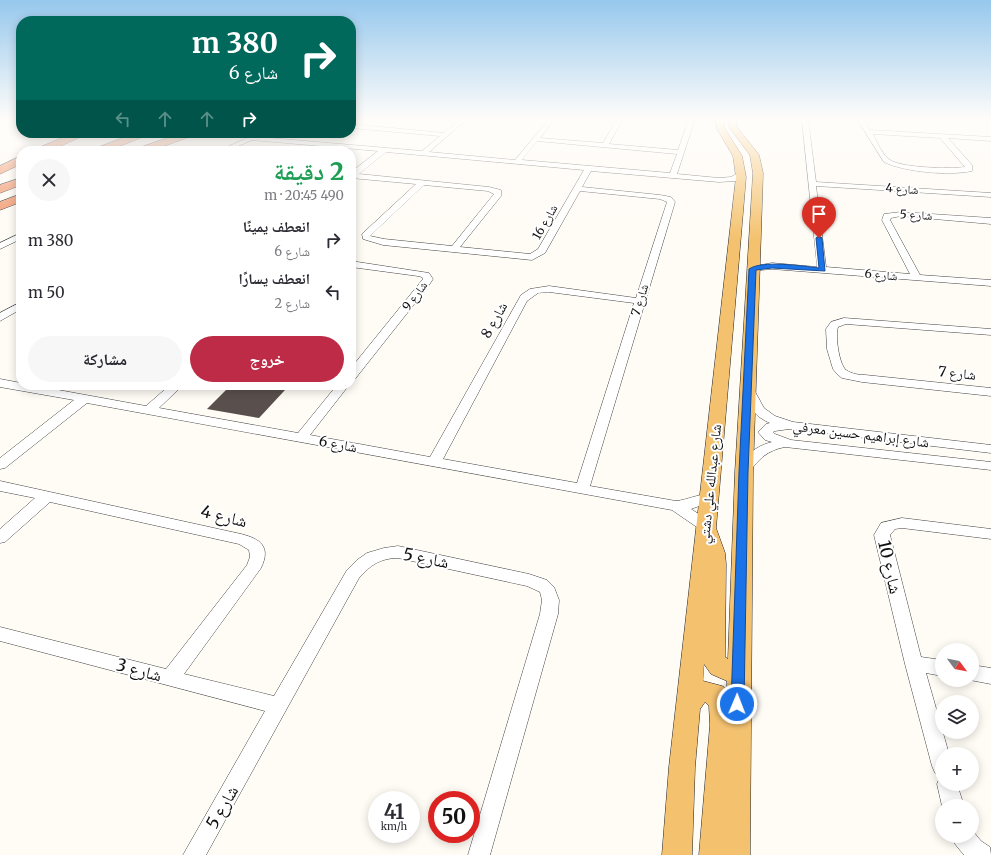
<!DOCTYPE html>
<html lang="ar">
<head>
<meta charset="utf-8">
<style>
  body { margin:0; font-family:Merriweather,"Noto Naskh Arabic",serif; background:#f7f7f7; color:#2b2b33; direction:rtl; height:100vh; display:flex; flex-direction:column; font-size:15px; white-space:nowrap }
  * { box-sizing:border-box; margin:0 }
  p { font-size:13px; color:#7c7c81 }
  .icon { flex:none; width:22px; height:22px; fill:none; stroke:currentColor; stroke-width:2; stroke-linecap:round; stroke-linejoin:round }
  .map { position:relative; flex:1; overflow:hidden; direction:ltr }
  .panel { position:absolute; left:16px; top:146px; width:340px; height:244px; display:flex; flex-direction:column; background:#fff; border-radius:16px; box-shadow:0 2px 10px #0003; direction:rtl }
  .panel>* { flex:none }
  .hud { position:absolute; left:16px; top:16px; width:340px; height:122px; border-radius:16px; box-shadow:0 2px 10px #0003; direction:rtl; background:#00695c; color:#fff; overflow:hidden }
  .needle { width:26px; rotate:122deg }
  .buttons { position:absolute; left:935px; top:643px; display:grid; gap:8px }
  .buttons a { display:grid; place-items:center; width:44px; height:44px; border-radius:50%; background:#fff; box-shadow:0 2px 10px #0003; font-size:20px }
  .speed { position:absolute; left:368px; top:791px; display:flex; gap:8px; font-size:20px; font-weight:700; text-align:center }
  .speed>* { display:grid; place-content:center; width:52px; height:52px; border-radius:50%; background:#fff; box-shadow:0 2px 10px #0003; line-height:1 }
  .speed small { font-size:10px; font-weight:400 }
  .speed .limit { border:6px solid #d22; background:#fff; color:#111 }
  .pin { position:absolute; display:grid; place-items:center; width:34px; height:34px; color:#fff; margin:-41px -17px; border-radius:50% 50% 50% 0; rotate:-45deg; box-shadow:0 0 4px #0007 }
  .pin .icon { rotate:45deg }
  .me { position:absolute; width:44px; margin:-22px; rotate:1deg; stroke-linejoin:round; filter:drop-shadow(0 0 3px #0008) }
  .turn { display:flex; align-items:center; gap:14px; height:84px; padding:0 12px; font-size:18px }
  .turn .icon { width:52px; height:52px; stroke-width:2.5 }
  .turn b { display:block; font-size:28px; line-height:34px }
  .lanes { display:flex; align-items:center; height:38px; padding:0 12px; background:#0003; justify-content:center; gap:20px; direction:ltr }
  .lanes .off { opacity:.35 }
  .round { display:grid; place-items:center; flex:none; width:42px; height:42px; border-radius:21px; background:#f7f7f7 }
  .overview { display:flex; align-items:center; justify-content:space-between; height:68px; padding:0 12px }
  h1 { font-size:24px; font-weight:800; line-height:30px; color:#1e9e55 }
  .cta { display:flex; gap:8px; margin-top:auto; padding:8px 12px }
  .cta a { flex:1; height:46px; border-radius:24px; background:#be2b46; color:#fff; font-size:16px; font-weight:800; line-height:46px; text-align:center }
  .cta a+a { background:#f7f7f7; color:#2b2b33 }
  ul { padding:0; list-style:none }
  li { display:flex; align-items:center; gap:12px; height:52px; padding:0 12px }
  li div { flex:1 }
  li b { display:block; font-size:15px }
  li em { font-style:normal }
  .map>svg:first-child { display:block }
  .building { fill:#59504d }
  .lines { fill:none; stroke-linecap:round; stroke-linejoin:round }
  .minor-casing { stroke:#444; stroke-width:1 }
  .major-casing { stroke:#222; stroke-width:1 }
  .highway-casing { stroke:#222; stroke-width:1 }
  .minor { fill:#fff; fill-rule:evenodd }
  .major { fill:#f4c26f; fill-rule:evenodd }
  .highway { fill:#f08f62; fill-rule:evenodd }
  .route { fill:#1a73e8; stroke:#114b97 }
  .labels { text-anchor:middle; stroke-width:4; stroke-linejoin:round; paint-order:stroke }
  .far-street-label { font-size:12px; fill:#111; stroke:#fff }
  .street-label { font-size:14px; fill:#111; stroke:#fff }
  .near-street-label { font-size:17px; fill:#111; stroke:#fff }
</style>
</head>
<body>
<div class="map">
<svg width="991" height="855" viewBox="0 0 991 855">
  <rect width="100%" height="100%" fill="#fffbf5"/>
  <path class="building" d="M231,385H250L285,390L259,418L207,409Z"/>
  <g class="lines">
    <g class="minor-casing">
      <g id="minor">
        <path d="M460,119H467L429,152L515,160L549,119H555L540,138L603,143L617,119H623L609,144L678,150L689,119H695L677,174L719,178L731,177L741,171L745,173L736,181L719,182L591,171L582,187L660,195L671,197L675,202L590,486L676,501C688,500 702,492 713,495L715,498L713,501L691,509L711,522L714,526L711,530L706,531L701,530L672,510L87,403L5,468L0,469V458L74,400L0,387V379L21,383V385H31L146,406L170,385H183L159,408L298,433L337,385H349L310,435L430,457L521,295L530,289L549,286L636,298L667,202L660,199L580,191L545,253L532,260L383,245L363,239L362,234L416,184L351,178V172L378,151L252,140L227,151H218L258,133L261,135L259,137L422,151L440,136L351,128V124L444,133ZM537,141L677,154L670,173L522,160ZM386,152L584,170L538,249L530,254L460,247L501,196V190L489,187L359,174ZM424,185L488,191L494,194L452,246L384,239L370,236ZM549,292L634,303L577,483L443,459L527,301L538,293Z"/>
        <path d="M802,119H808L816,182L991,193V197L816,186L826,267L910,274L882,220L884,214L901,212L991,218V224L901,216L891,218L890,220L920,275L991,280V286L772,269L750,271L748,269L750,267L772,263L817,267Z"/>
        <path d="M857,119H863L870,130L991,137V141L948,138L972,165V171C949,176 904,172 884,162ZM873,134L940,138L965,167C951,169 902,168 890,160C883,156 877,142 873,134Z"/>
        <path d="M21,233V239L0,249V243Z"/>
        <path d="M351,261L429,273L433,279L427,288L355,379L351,380V368L423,279L422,277L418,276L351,267Z"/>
        <path d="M21,302V309L0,321V313Z"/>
        <path d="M844,318L991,329V335L846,324L838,327C835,336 839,364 846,370C852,374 859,375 865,375L991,388V396L862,382L842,378L837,374L833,369L827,349L826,329L831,322Z"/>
        <path d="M749,387L753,388L764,408L775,416L793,422L991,445V453L789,429L775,431L773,432L775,434L791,440L991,462V470L785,447C768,450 758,459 749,473L744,474L739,473L737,470C745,456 755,446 772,442L765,440L758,432L766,424L770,423C755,417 748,406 743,391L745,388Z"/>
        <path d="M0,481L241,534C261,539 271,547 261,568L184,674L274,696L347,570L357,560L367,553L384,548L398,546L529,574L547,580L554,587L559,600L558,614L490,855H468L540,614L542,600L540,592L527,586L398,558C381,558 370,565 359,578L206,855H183L265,711L0,641V627L166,669L247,565L250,557L249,550L239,544L50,502L5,542L0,543V529L35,498L0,491Z"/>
        <path d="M902,518L991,529V539L902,528L895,529L890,535L921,657L942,660V676L926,673L949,754H942V776L935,773L932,766L905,664L874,535L881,523Z"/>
        <path d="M972,665L991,668V684L970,680H972Z"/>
        <path d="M942,776V784H957L964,806H942L937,784L940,777Z"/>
        <path d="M972,830L981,841L990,847L991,855H964L955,844L952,836H972Z"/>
      </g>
    </g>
    <g class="major-casing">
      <path id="major" d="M715,119H723L725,129L742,156L746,177L716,528L725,553L726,564L725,657L728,659L735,472L753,173L750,155L729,127L728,119H736L737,127L759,155L763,173L753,472L750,855H699L710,725L709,706L705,702L700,709L695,767L692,855H662L669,767L736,177L733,156L717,129ZM704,664L711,674L727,681V689L722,686L703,681Z"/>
    </g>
    <g class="highway-casing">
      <g id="highway">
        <path d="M74,133H87L85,135L49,151H35L36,149Z"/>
        <path d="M136,133H150L148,135L107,151H93L94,149Z"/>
        <path d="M182,133H197L195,135L150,151H135L136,149Z"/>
        <path d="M21,156V164L0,174V166Z"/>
        <path d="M21,178V185L0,193V185Z"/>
        <path d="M21,194V202L0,210V202Z"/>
      </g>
    </g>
    <use href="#minor" class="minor"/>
    <use href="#major" class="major"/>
    <use href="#highway" class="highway"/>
  </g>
  <linearGradient id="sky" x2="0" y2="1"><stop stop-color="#96c8ed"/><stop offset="0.5" stop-color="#fffdfa"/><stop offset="1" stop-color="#fffdfa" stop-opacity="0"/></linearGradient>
  <rect width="991" height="239" fill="url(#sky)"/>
  <path class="route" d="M819,236L822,238L825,271L772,268L756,270L748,472L744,704L742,708L737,710L733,708L731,704L739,472L749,269C762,260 803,266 819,268L816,238Z"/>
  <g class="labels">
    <g class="far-street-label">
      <text transform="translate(902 189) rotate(4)" y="4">شارع 4</text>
      <text transform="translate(916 215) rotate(3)" y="4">شارع 5</text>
      <text transform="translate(545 222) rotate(-60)" y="4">شارع 16</text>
      <text transform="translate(881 275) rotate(5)" y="4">شارع 6</text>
      <text transform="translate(415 296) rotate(-53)" y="4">شارع 9</text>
      <text transform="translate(640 300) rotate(-73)" y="4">شارع 7</text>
    </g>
    <g class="street-label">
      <text transform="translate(494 320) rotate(-61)" y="5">شارع 8</text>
      <text transform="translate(957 373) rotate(6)" y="5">شارع 7</text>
      <text transform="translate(861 434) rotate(7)" y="5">شارع إبراهيم حسين معرفي</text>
      <text transform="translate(338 444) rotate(10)" y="5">شارع 6</text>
      <text transform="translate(710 484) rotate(-84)" y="5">شارع عبدالله علي دشتي</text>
    </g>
    <g class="near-street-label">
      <text transform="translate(224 516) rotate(14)" y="6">شارع 4</text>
      <text transform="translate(426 558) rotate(11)" y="6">شارع 5</text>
      <text transform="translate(890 567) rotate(77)" y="6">شارع 10</text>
      <text transform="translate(139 670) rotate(15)" y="6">شارع 3</text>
      <text transform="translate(222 807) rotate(-60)" y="6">شارع 5</text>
    </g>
  </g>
</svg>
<div class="buttons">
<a><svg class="needle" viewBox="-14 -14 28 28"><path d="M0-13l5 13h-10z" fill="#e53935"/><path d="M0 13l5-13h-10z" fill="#7c7c81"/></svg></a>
<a><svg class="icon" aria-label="layers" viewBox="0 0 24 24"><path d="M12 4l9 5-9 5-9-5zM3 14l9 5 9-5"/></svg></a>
<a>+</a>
<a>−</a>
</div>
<div class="speed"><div>41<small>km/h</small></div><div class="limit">50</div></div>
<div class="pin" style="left:819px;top:238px;background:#d93025"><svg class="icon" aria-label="arrive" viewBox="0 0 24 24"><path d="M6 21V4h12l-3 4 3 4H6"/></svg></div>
<svg class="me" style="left:737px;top:704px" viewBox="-20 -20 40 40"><circle r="17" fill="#1a73e8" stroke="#fff" stroke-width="3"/><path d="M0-11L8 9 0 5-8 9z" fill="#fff"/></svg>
<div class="hud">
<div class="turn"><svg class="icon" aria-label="right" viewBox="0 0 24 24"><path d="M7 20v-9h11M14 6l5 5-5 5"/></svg><div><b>380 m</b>شارع 6</div></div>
<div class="lanes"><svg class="icon off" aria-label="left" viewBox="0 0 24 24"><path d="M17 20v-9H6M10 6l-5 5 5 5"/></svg><svg class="icon off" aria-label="ahead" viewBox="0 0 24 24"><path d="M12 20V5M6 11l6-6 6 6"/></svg><svg class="icon off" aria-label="ahead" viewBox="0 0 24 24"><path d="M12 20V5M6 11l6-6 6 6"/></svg><svg class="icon" aria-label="right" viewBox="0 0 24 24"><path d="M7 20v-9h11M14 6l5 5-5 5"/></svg></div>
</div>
<section class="panel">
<div class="overview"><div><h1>2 دقيقة</h1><p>490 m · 20:45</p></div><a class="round"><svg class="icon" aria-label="close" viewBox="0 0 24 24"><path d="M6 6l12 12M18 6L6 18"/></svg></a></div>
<ul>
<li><svg class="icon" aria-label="right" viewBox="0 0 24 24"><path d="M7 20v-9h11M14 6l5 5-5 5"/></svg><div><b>انعطف يمينًا</b><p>شارع 6</p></div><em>380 m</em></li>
<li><svg class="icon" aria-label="left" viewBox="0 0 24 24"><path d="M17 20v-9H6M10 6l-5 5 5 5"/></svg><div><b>انعطف يسارًا</b><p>شارع 2</p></div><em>50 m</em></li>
</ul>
<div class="cta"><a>خروج</a><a>مشاركة</a></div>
</section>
</div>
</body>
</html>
